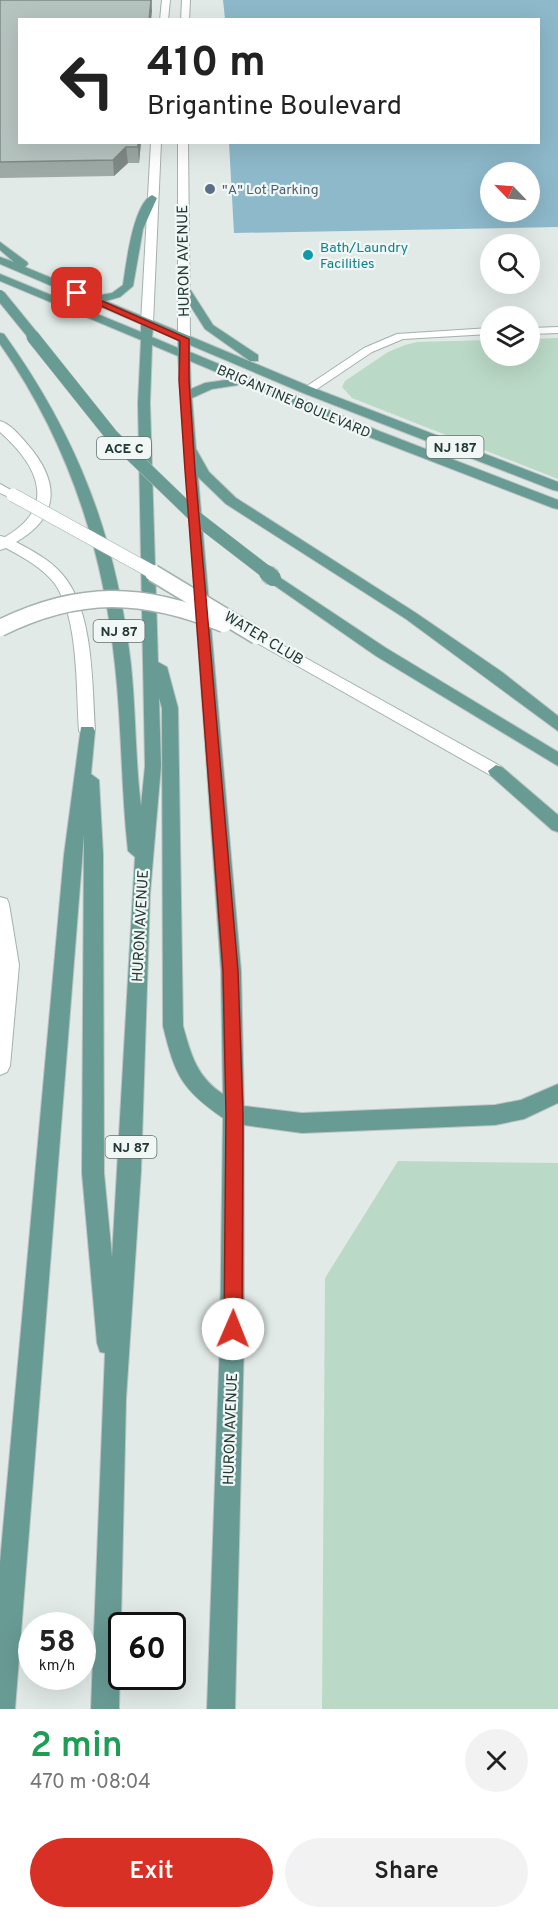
<!DOCTYPE html>
<html lang="en">
<head>
<meta charset="utf-8">
<style>
  body { margin:0; font-family:Overpass,sans-serif; background:#f2f2f2; color:#222; height:100vh; display:flex; flex-direction:column; font-size:22px; white-space:nowrap }
  * { box-sizing:border-box; margin:0 }
  p { font-size:20px; color:#767676 }
  .icon { flex:none; width:33px; height:33px; fill:none; stroke:currentColor; stroke-width:2; stroke-linecap:round; stroke-linejoin:round }
  .map { position:relative; height:1709px; overflow:hidden }
  .side { display:flex; flex-direction:column; background:#fff; flex:1 }
  .side>* { flex:none }
  .guide { position:absolute; left:18px; top:18px; width:522px; height:126px; border-radius:0px; box-shadow:0 6px 24px #0002; background:#fff; color:#222; overflow:hidden }
  .needle { width:39px; rotate:295deg }
  .tools { position:absolute; left:480px; top:162px; display:grid; gap:12px }
  .tools a { display:grid; place-items:center; width:60px; height:60px; border-radius:50%; background:#fff; box-shadow:0 6px 24px #0002; font-size:30px }
  .speed { position:absolute; left:18px; top:1612px; display:flex; gap:12px; font-size:30px; font-weight:700; text-align:center }
  .speed>* { display:grid; place-content:center; width:78px; height:78px; border-radius:50%; background:#fff; box-shadow:0 6px 24px #0002; line-height:1 }
  .speed small { font-size:15px; font-weight:400 }
  .speed .limit { border:3px solid #111; border-radius:9px; background:#fff; color:#111 }
  .pin { position:absolute; display:grid; place-items:center; width:51px; height:51px; color:#fff; margin:-26px; border-radius:12px; box-shadow:0 3px 9px #0006 }
  .me { position:absolute; width:66px; margin:-33px; rotate:1deg; stroke-linejoin:round; filter:drop-shadow(0 0 4px #0008) }
  .turn { display:flex; align-items:center; gap:21px; height:126px; padding:0 30px; font-size:27px }
  .turn .icon { width:78px; height:78px; stroke-width:2.5 }
  .turn b { display:block; font-size:42px; line-height:51px }
  .round { display:grid; place-items:center; flex:none; width:63px; height:63px; border-radius:32px; background:#f2f2f2 }
  .headline { display:flex; align-items:center; justify-content:space-between; height:102px; padding:0 30px }
  h1 { font-size:36px; font-weight:600; line-height:45px; color:#1e9e55 }
  .cta { display:flex; gap:12px; margin-top:auto; padding:12px 30px }
  .cta a { flex:1; height:69px; border-radius:36px; background:#d93025; color:#fff; font-size:24px; font-weight:600; line-height:69px; text-align:center }
  .cta a+a { background:#f2f2f2; color:#222 }
  .map>svg:first-child { display:block }
  .green { fill:#bbd9c7 }
  .water { fill:#8db9ca; fill-rule:evenodd }
  .lines { fill:none; stroke-linecap:round; stroke-linejoin:round }
  .street-casing { stroke:#a4b1ae; stroke-width:2 }
  .primary-casing { stroke:#bdc4c3; stroke-width:2 }
  .street { fill:#fff; fill-rule:evenodd }
  .primary { fill:#699b95; fill-rule:evenodd }
  .street-bridge-far1-casing { stroke:#a4b1ae; stroke-width:14; stroke-linecap:butt }
  .street-bridge-casing { stroke:#a4b1ae; stroke-width:19; stroke-linecap:butt }
  .primary-bridge-far2-casing { stroke:#bdc4c3; stroke-width:12; stroke-linecap:butt }
  .primary-bridge-far1-casing { stroke:#bdc4c3; stroke-width:14; stroke-linecap:butt }
  .primary-bridge-casing { stroke:#bdc4c3; stroke-width:19; stroke-linecap:butt }
  .street-bridge-far1 { stroke:#fff; stroke-width:13 }
  .street-bridge { stroke:#fff; stroke-width:16 }
  .primary-bridge-far2 { stroke:#699b95; stroke-width:10 }
  .primary-bridge-far1 { stroke:#699b95; stroke-width:13 }
  .primary-bridge { stroke:#699b95; stroke-width:16 }
  .wall { fill:#9da9a5 }
  .shaded-wall { fill:#7f8986 }
  .building { fill:#b6c4c0; stroke:#7f8986; stroke-width:1.5 }
  .route { fill:#d93025; stroke:#8d1f18; stroke-width:1.5 }
  .service-dot { fill:#5c6f8a; stroke:#f1f7f4; stroke-width:2 }
  .culture-dot { fill:#0f9aa8; stroke:#f1f7f4; stroke-width:2 }
  .labels { text-anchor:middle; stroke-width:4.5; stroke-linejoin:round; paint-order:stroke }
  .far-service-label { font-size:14px; fill:#4e5e75; stroke:#f1f7f4; text-anchor:start }
  .far-culture-label { font-size:14px; fill:#0d838f; stroke:#f1f7f4; text-anchor:start }
  .far-street-label { font-size:14px; fill:#233936; stroke:#f1f7f4 }
  .shield { fill:#f1f7f4; stroke:#61726f; stroke-width:1.5 }
  .shield-label { font-size:14px; font-weight:bold; fill:#233936 }
  .street-label { font-size:15px; fill:#233936; stroke:#f1f7f4 }
</style>
</head>
<body>
<div class="map">
<svg width="558" height="1709" viewBox="0 0 558 1709">
  <rect width="100%" height="100%" fill="#e1eae7"/>
  <g class="green">
    <path d="M558,338V479L352,398L342,387L345,381L388,352L405,345L417,342L490,340V356H530V339Z"/>
    <path d="M398,1161L558,1163V1709H322L325,1278Z"/>
  </g>
  <path class="water" d="M223,0H558V227L234,233L229,143L538,142V20L225,19ZM490,172H530V212H490Z"/>
  <g class="lines">
    <g class="street-casing">
      <g id="street">
        <path d="M162,0H170L168,20H160Z"/>
        <path d="M182,0H190L189,20H181Z"/>
        <path d="M151,142H161L153,323L147,326L141,323Z"/>
        <path d="M178,142H188L190,339L184,342L178,339Z"/>
        <path d="M558,327V333L530,334V328Z"/>
        <path d="M490,328V334L403,339L372,352L311,393L301,390L364,348L397,334Z"/>
        <path d="M0,421C11,424 21,437 28,445C60,482 60,517 16,542C33,551 50,560 62,574C94,610 92,685 95,731L87,737L79,731C76,689 79,619 55,584C43,568 23,557 6,548L0,550V536L5,537C59,506 37,465 0,432Z"/>
        <path d="M0,484L20,495L13,499L0,493Z"/>
        <path d="M257,631L502,767L504,771L502,775H490L252,640L249,636L252,632Z"/>
        <path d="M0,897L7,899L9,904L19,965L10,1066L7,1072L0,1075Z"/>
      </g>
    </g>
    <g class="primary-casing">
      <g id="primary">
        <path d="M152,195L157,198L143,229L133,286L120,297L106,301L311,387L558,482V491L553,490L303,393L190,345V352L379,431L558,500V509L553,508L369,437L245,384L212,389L192,398L196,449L209,472L236,498L416,613L502,672L558,716V731L406,619L226,504L198,477L241,971L244,1106L302,1113L495,1105L521,1100L558,1084V1103L524,1119L495,1125L302,1133L244,1125V1340L235,1709H207L220,1340L223,1118C181,1089 175,1075 163,1026L162,708L159,698L161,766L150,894L141,1171L126,1399L119,1709H91L105,1353L100,1352L97,1343L82,1173L84,835L15,1709H0V1562L64,855L81,727H93L95,731L91,774L99,780L103,854L104,1173L112,1257L135,857L128,851C121,789 122,727 115,665C103,548 68,441 0,344V333L4,334C79,439 116,537 131,665C136,712 135,759 141,806L145,766L138,403L141,340L0,281V274L141,332V324L0,264V257L14,262L0,250V242L27,262L28,264L25,267L95,296L112,293L123,285C126,265 133,204 152,195ZM153,329L178,340V348L152,337ZM152,345L178,356L221,971L223,1094C197,1077 191,1055 183,1026L178,708L167,667L158,662L150,403ZM190,361L233,379L205,383L191,389Z"/>
        <path d="M180,286H188L213,325L258,355V361H250L205,329L179,288Z"/>
        <path d="M273,573L386,648L558,752V766L376,656L268,581L266,578Z"/>
        <path d="M496,765L502,767L558,815V832L552,830L490,775L488,771Z"/>
      </g>
    </g>
    <use href="#street" class="street"/>
    <use href="#primary" class="primary"/>
    <g class="street-bridge-far1-casing">
      <path id="street-bridge-far1" d="M13,495L156,574"/>
    </g>
    <g class="street-bridge-casing">
      <g id="street-bridge">
        <path d="M153,573L257,636"/>
        <path d="M0,628C79,589 143,591 224,624"/>
      </g>
    </g>
    <g class="primary-bridge-far2-casing">
      <path id="primary-bridge-far2" d="M0,295L35,338"/>
    </g>
    <g class="primary-bridge-far1-casing">
      <path id="primary-bridge-far1" d="M33,337L112,436L199,520L269,574"/>
    </g>
    <g class="primary-bridge-casing">
      <path id="primary-bridge" d="M267,573L273,578"/>
    </g>
    <use href="#street-bridge-far1" class="street-bridge-far1"/>
    <use href="#street-bridge" class="street-bridge"/>
    <use href="#primary-bridge-far2" class="primary-bridge-far2"/>
    <use href="#primary-bridge-far1" class="primary-bridge-far1"/>
    <use href="#primary-bridge" class="primary-bridge"/>
  </g>
  <path class="wall" d="M0,0H152L151,20H20V142H141L139,163H128L114,176L0,178Z"/>
  <g class="shaded-wall">
    <path d="M151,0L152,11L151,20H149Z"/>
    <path d="M138,142H141L139,163L138,147Z"/>
    <path d="M126,147L128,163L114,176L113,160Z"/>
  </g>
  <path class="building" d="M0,0H151L149,20H20V142H138V147H126L113,160L0,162Z"/>
  <path class="route" d="M77,290L189,339V380L195,470L238,971L243,1114L242,1329L240,1335L233,1338L227,1335L224,1329L226,1114L223,971L185,470L179,380L180,341L74,294Z"/>
  <circle class="service-dot" cx="210" cy="189" r="6"/>
  <circle class="culture-dot" cx="308" cy="255" r="6"/>
  <g class="labels">
    <g class="far-service-label">
      <text x="222" y="194">"A" Lot Parking</text>
    </g>
    <g class="far-culture-label">
      <text x="320" y="252">Bath/Laundry<tspan x="320" dy="16">Facilities</tspan></text>
    </g>
    <g class="far-street-label">
      <text transform="translate(294 401) rotate(23)" y="5">BRIGANTINE BOULEVARD</text>
    </g>
    <g class="shield">
      <rect x="426.5" y="436" width="57" height="22" rx="4.5"/>
      <rect x="97" y="437" width="54" height="22" rx="4.5"/>
      <rect x="93.5" y="620" width="51" height="22" rx="4.5"/>
      <rect x="105.5" y="1136" width="51" height="22" rx="4.5"/>
    </g>
    <g class="shield-label">
      <text x="455" y="452">NJ 187</text>
      <text x="124" y="453">ACE C</text>
      <text x="119" y="636">NJ 87</text>
      <text x="131" y="1152">NJ 87</text>
    </g>
    <g class="street-label">
      <text transform="translate(183 261) rotate(-91)" y="5">HURON AVENUE</text>
      <text transform="translate(264 638) rotate(31)" y="5">WATER CLUB</text>
      <text transform="translate(140 926) rotate(-87)" y="5">HURON AVENUE</text>
      <text transform="translate(230 1429) rotate(-88)" y="5">HURON AVENUE</text>
    </g>
  </g>
</svg>
<div class="tools">
<a><svg class="needle" viewBox="-14 -14 28 28"><path d="M0-13l5 13h-10z" fill="#e53935"/><path d="M0 13l5-13h-10z" fill="#767676"/></svg></a>
<a><svg class="icon" aria-label="search" viewBox="0 0 24 24"><circle cx="10" cy="10" r="6"/><path d="M15 15l6 6"/></svg></a>
<a><svg class="icon" aria-label="layers" viewBox="0 0 24 24"><path d="M12 4l9 5-9 5-9-5zM3 14l9 5 9-5"/></svg></a>
</div>
<div class="speed"><div>58<small>km/h</small></div><div class="limit">60</div></div>
<div class="pin" style="left:77px;top:293px;background:#d93025"><svg class="icon" aria-label="arrive" viewBox="0 0 24 24"><path d="M6 21V4h12l-3 4 3 4H6"/></svg></div>
<svg class="me" style="left:233px;top:1329px" viewBox="-20 -20 40 40"><circle r="19" fill="#fff"/><path d="M0-13L10 11 0 6-10 11z" fill="#d93025"/></svg>
<div class="guide">
<div class="turn"><svg class="icon" aria-label="left" viewBox="0 0 24 24"><path d="M17 20v-9H6M10 6l-5 5 5 5"/></svg><div><b>410 m</b>Brigantine Boulevard</div></div>
</div>
</div>
<section class="side">
<div class="headline"><div><h1>2 min</h1><p>470 m · 08:04</p></div><a class="round"><svg class="icon" aria-label="close" viewBox="0 0 24 24"><path d="M6 6l12 12M18 6L6 18"/></svg></a></div>
<div class="cta"><a>Exit</a><a>Share</a></div>
</section>
</body>
</html>
